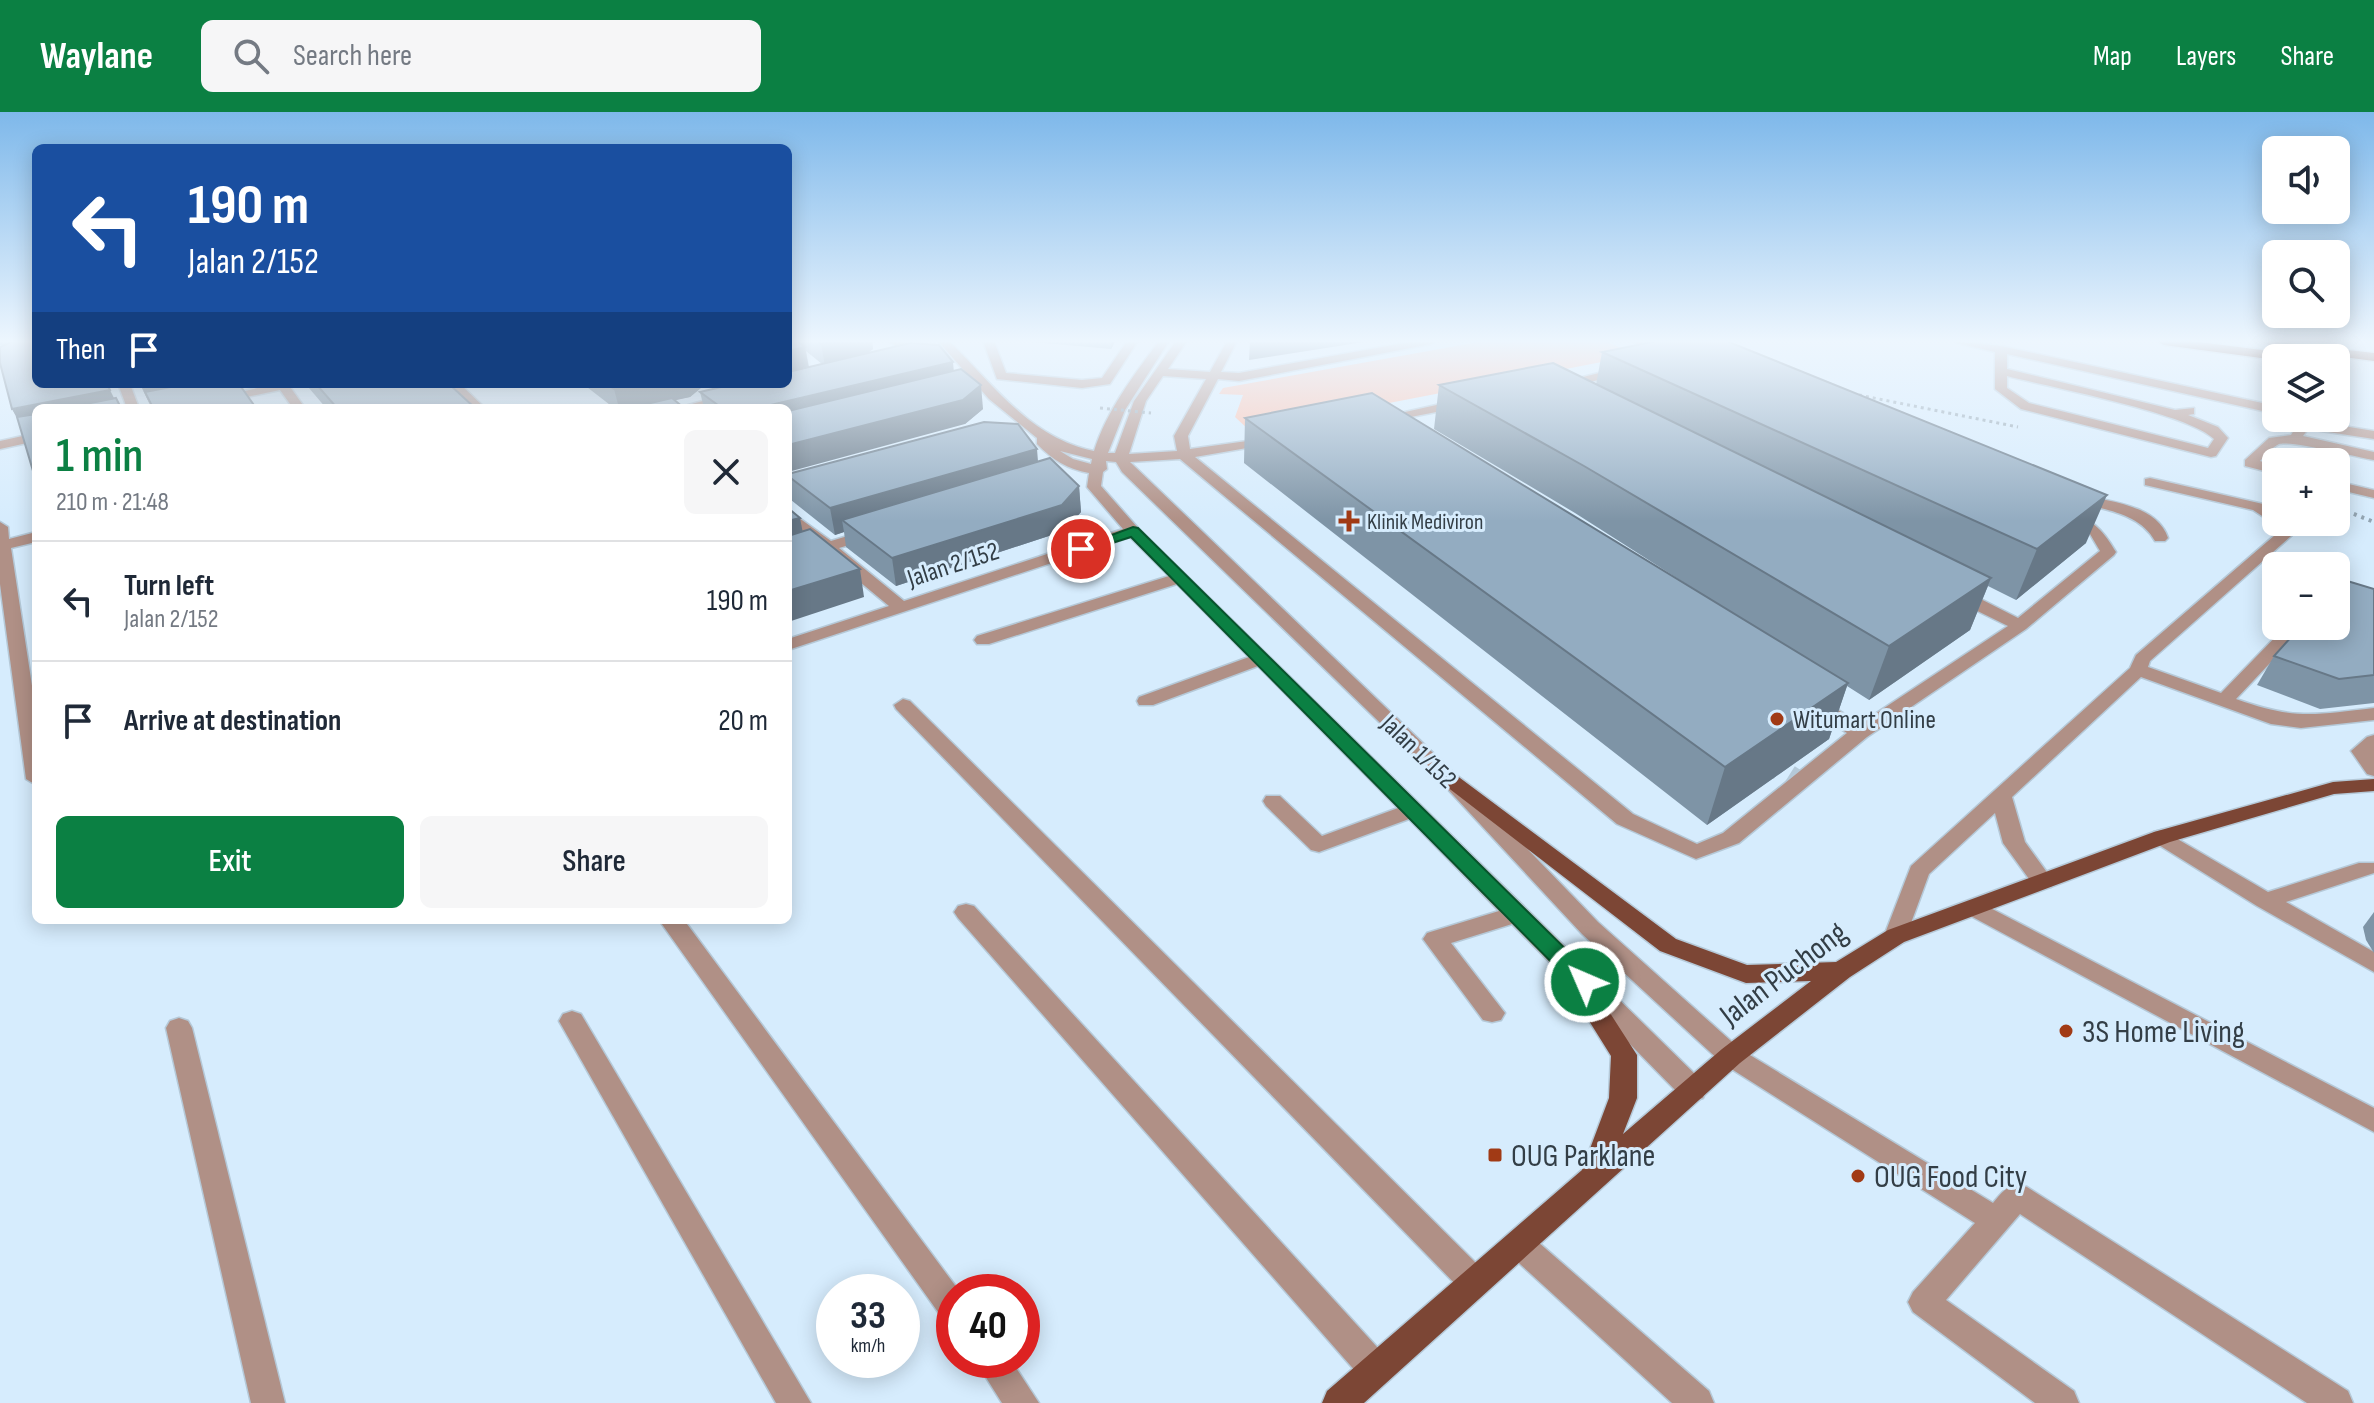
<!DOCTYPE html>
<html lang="en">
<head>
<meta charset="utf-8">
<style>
  body { margin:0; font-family:"Sofia Sans Condensed",sans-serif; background:#f6f6f7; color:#1f2937; height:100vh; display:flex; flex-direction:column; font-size:30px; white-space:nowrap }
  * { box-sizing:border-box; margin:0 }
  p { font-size:26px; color:#747a83 }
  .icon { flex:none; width:44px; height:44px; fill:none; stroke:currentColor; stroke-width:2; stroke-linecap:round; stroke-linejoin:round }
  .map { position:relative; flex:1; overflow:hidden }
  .panel { position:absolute; left:32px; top:292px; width:760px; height:520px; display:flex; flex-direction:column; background:#fff; border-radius:12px; box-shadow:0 4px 20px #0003 }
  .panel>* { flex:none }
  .top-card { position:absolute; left:32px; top:32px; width:760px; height:244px; border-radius:12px; box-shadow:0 4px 20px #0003; background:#1a4fa0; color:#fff; overflow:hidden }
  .buttons { position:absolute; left:2262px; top:24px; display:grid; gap:16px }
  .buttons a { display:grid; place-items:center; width:88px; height:88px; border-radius:12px; background:#fff; box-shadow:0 4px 20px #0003; font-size:40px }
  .speed { position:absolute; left:816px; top:1162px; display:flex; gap:16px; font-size:40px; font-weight:700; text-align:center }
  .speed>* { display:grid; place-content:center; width:104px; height:104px; border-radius:50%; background:#fff; box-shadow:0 4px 20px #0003; line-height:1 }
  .speed small { font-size:20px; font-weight:400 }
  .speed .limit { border:12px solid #d22; background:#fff; color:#111 }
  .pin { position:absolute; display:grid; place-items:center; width:68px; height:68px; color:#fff; margin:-34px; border:4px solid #fff; border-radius:50%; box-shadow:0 2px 8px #0007 }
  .me { position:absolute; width:88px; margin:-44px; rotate:315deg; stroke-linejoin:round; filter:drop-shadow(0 0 6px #0008) }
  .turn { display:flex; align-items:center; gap:28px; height:168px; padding:0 24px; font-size:36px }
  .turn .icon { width:104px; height:104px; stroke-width:2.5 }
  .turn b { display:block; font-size:56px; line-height:68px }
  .then { display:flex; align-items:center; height:76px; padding:0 24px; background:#0003; gap:16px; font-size:30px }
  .round { display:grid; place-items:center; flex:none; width:84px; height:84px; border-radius:12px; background:#f6f6f7 }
  .summary { display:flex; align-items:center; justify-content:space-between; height:136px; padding:0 24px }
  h1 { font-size:48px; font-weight:600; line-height:60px; color:#0b8043 }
  .cta { display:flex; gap:16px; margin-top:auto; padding:16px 24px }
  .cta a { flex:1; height:92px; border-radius:12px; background:#0b8043; color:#fff; font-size:32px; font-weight:600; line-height:92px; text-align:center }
  .cta a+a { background:#f6f6f7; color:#1f2937 }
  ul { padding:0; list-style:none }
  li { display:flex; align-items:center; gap:24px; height:120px; padding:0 24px; border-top:2px solid #e0e1e3 }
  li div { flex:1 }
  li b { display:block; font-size:30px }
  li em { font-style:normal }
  header { display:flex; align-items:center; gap:48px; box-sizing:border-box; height:112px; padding:0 40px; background:#0b8043; color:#fff }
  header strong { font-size:38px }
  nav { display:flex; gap:44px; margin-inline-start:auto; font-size:28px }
  .search { width:560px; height:72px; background:#f6f6f7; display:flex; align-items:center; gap:20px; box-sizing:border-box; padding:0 28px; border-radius:12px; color:#747a83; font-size:30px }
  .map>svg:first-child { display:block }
  .green { fill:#fec0ac }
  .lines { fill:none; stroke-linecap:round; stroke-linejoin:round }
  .minor-tunnel { stroke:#b5c9d8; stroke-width:22; stroke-dasharray:22 11; stroke-linecap:butt }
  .minor-casing { stroke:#b5c9d8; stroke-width:3 }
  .major-casing { stroke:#b5c9d8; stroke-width:3 }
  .highway-casing { stroke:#b5c9d8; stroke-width:3 }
  .path-far1 { stroke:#93a5b2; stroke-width:3; stroke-dasharray:3 4; stroke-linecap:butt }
  .path { stroke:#93a5b2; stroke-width:4; stroke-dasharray:3 5; stroke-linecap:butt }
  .minor { fill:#b09086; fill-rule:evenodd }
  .major { fill:#7c4635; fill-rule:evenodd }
  .highway { fill:#682b17; fill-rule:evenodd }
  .path-bridge { stroke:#93a5b2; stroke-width:3; stroke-dasharray:3 4; stroke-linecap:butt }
  .wall { fill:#7e94a6; fill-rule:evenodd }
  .shaded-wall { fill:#677887 }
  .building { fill:#93acc1; stroke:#677887; stroke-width:2 }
  .route { fill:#0b8043; stroke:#07532c; stroke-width:2 }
  .poi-dot { fill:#a13a15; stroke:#d6ecfd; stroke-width:3 }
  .labels { text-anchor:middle; stroke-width:6; stroke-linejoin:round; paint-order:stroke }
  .far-poi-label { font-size:22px; fill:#333e46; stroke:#d6ecfd; text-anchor:start }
  .street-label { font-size:26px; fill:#333e46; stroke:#d6ecfd }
  .poi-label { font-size:26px; fill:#333e46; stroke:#d6ecfd; text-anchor:start }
  .near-street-label { font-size:32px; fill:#333e46; stroke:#d6ecfd }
  .near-poi-label { font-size:32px; fill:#333e46; stroke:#d6ecfd; text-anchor:start }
</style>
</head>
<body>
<header>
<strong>Waylane</strong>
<div class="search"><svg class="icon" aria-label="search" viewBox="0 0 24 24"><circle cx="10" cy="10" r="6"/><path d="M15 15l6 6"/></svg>Search here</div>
<nav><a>Map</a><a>Layers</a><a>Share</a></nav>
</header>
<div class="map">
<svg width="2374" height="1291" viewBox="0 0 2374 1291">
  <rect width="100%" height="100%" fill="#d6ecfd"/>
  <path class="green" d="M1484,229H1604L1638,243L1249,318L1235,305L1243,283L1219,282L1223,276Z"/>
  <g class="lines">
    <path class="minor-tunnel" d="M1761,646L1799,670"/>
    <g class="minor-casing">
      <g id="minor">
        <path d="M888,229H901L921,242L911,244Z"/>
        <path d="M938,229H949C993,272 1030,326 1094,339C1107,298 1134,263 1159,229H1169L1125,298L1108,341H1115L1134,289L1176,229H1187L1168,257L1210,260L1227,229H1237L1221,260L1239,261L1415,229H1436L1431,232L1239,269L1218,267L1188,324L1190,337L1275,325L1277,328L1270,332L1195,345L1633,702L1697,732L1723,721L1847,621L1807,595L1805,591L1807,587H1821L1860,612L2008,514L1949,485L1947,481L1949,477H1961L2018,506L2100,439L2090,422L2064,411V405C2090,401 2104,420 2116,440L2114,443L2026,517L1867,625L1739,731L1696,747L1617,712L1180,347L1130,350L1456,663L1598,810L1740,937L1993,1091C2004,1078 2010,1069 2027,1075L2348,1279L2353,1291H2307L2020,1102L1946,1188L2074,1279L2079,1291H2035L1913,1200L1908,1190L1913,1180L1975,1111L1722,951L1582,822L1442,671L1122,360L1116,350L1106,349L1107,357L1103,360L1101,374L1138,416L1703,970L1706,978L1703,986L1693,989L1683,986L1512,812L1451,831L1505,901L1501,908L1492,910L1483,908L1423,827L1427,821L1499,799L1409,707L1319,740L1311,738L1266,694L1263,689L1266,684H1280L1322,724L1398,696L1258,554L1153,593H1139L1137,589L1139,585L1249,545L1177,472L989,532H977L974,528L977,524L1169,464L1130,425L788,538V527L889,494L825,441L788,452V442L817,433L788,410V398L831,429L871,417L876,419V425L839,436L904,489L1123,417L1087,375L1089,361C1067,357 1053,348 1037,332V326L989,287ZM1163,264L1206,267L1174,324L1177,339L1129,342L1146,289ZM1060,339L1092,347L1091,352L1073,347Z"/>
        <path d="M983,229H994L1006,261L1082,268L1102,266L1127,229H1138L1110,272L1082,276L997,267Z"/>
        <path d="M1631,229H1646L1676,243L1666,245Z"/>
        <path d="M1956,229L2001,234L2276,294V302L2007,242V257L2175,298L2194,296V302L2188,303L2218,315L2228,326L2216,344L2211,345L2021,297L1995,277V240L1957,231ZM2007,264C2049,275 2188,301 2214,327L2208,336L2029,291L2007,276Z"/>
        <path d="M1623,255L1629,259L1627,262L1561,276L1555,272Z"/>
        <path d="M118,272H130L139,296H127Z"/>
        <path d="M275,272H288L305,296H293L280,278L195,296H171Z"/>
        <path d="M447,272H460L485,296H472Z"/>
        <path d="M727,282L733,286L731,289L700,296H678Z"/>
        <path d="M1463,287L1467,288V294L1380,311L1374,307Z"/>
        <path d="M2294,306L2374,319V327L2308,317L2303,324L2374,340V348C2357,345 2290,328 2279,332C2272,335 2265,344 2260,349L2276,354V362L2245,354V348L2269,326L2291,323L2297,313Z"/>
        <path d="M36,321V329L0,337V329Z"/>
        <path d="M2150,366L2263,392L2276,400V410H2293L2300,416L2150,549L2148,555L2221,581L2286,514H2305L2236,587C2294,608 2314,603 2374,596V608L2301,616L2271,612L2141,565L2012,685L2025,730L2054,770L2051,775H2035L2003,731L1995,701L1929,762L1904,830L1896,832L1888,830L1884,824L1911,754L2130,556L2136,543L2282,417L2253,398L2145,373V367Z"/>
        <path d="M2336,369L2374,378V386L2336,377Z"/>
        <path d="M2076,382C2106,389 2157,392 2168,426L2165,429H2155C2139,400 2101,397 2071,389L2069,386Z"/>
        <path d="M0,410L8,415L9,427L36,420V430L11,436L36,600V673L26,667L0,472Z"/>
        <path d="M903,587L910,589L1485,1160L1489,1170L1485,1180L1474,1184L1463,1180L896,597L894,593Z"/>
        <path d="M2374,623V664L2367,662L2351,639L2367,625Z"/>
        <path d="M2162,718L2268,780L2359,751H2374V761L2286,790L2374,840V860L2257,794L2154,730L2151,725L2154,720Z"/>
        <path d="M1975,788L2374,996V1020L1967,802L1963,796L1967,790Z"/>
        <path d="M966,792L974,794L1388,1247L1392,1258L1388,1269L1376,1274L1364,1269L958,806L954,800L958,794Z"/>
        <path d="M659,808H684L960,1180H954V1212L943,1207Z"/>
        <path d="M572,899L581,902L811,1291H776L559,909L563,902Z"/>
        <path d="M179,906L188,909L192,916L285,1291H251L166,916L170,909Z"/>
        <path d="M1519,1119L1530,1123L1709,1279L1714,1291H1672L1508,1141L1504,1132L1508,1123Z"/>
        <path d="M975,1248H1011L1039,1291H1002Z"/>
      </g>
    </g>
    <g class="major-casing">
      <path id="major" d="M1449,661L1456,663L1676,827L1747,853L1836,850L1888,818L2154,720L2333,670L2374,667V679L2334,682L2170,730L1904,830L1850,865L1740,951L1364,1291H1322L1327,1279L1582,1058L1609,986L1611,944L1551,848L1554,842L1563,839L1572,842L1637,943V986L1623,1022L1722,937L1811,869L1746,871L1660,839L1442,671L1439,667L1442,663Z"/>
    </g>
    <g class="highway-casing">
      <g id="highway">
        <path d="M2157,229H2191L2293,242L2300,246L2276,248L2164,233Z"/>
        <path d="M2269,229L2374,241V249L2274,236L2267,232Z"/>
      </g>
    </g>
    <g class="path-far1">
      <path d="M1859,283L2018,315"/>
      <path d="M2338,396L2344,398"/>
    </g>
    <path class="path" d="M2339,396L2374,410"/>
    <use href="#minor" class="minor"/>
    <use href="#major" class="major"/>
    <use href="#highway" class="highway"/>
    <path class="path-bridge" d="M1100,296L1151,301"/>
  </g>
  <g class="wall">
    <path d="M0,228H36L17,305L12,297L4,233H0Z"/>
    <path d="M788,228H872L873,237L867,241L954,259L983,297L965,312L788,296H704L700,280L788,272ZM806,239L822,252L809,255Z"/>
    <path d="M1011,228H1116L1111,237Z"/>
    <path d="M1602,240L2086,431L2016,488L1988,474L1970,518L1869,588L1847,574L1829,627L1707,713L1244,351L1245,306L1694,477L1575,401L1434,317L1439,273H1596Z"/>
    <path d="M308,272H449L475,296H326L309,276Z"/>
    <path d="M583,272H701L702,275L690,285L674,288L684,296H614Z"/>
    <path d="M1038,350L1079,374L1081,400L1064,419L896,474L846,435L844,420L835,423L791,388L788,371V362Z"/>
    <path d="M2374,477V591L2320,597L2257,573L2274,544Z"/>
    <path d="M2374,800V841L2366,828L2363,815Z"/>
  </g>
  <g class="shaded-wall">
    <path d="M836,228H872L873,237L863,245L825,254L821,232Z"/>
    <path d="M1111,228H1116L1111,237Z"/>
    <path d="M1250,228H1377L1249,248Z"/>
    <path d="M805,235L809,258L788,262V239Z"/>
    <path d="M953,250L955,272L788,314V296H758Z"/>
    <path d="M140,272H235L145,280L151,295Z"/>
    <path d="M638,272H701L702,275L690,285L641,296H619L614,277Z"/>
    <path d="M981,273L983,297L965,312L788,360V333Z"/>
    <path d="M110,278L119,296H36V319L25,321L12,297Z"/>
    <path d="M1037,337L1039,362L842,408L844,420L835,423L830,396Z"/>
    <path d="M1079,374L1081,400L1064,419L896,474L892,446Z"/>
    <path d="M2107,383L2086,431L2016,488L2037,437Z"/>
    <path d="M800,406L805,432L788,437V409Z"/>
    <path d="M860,457L864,485L788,510V479Z"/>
    <path d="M1991,466L1970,518L1869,588L1889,534Z"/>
    <path d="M1848,571L1829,627L1707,713L1725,655Z"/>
  </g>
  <g class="building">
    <path d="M16,228H36V272H107L110,278L12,297L0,251V235Z"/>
    <path d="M788,228H796L805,235L788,239Z"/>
    <path d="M817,228H836L821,232Z"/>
    <path d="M1662,228H1724L2107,383L2037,437L1602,240Z"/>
    <path d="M910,231L939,233L953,250L758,296H722L700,280L734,272H788V260Z"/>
    <path d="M1553,251L1991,466L1889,534L1584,354L1439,273Z"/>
    <path d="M961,257L981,273L963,288L788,333V299Z"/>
    <path d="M186,272H239L256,296H153L145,280Z"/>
    <path d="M316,272H449L475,296H337Z"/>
    <path d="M607,272H638L614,277Z"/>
    <path d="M1372,281L1848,571L1725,655L1245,306Z"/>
    <path d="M116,286L121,296H65Z"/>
    <path d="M672,286L684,296H629Z"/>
    <path d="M36,302V369L17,305Z"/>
    <path d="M984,310L1018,312L1037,337L830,396L788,364V362Z"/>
    <path d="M1050,346L1079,374L1062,393L892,446L842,408Z"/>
    <path d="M788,396L800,406L788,409Z"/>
    <path d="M810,417L860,457L788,479V424Z"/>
    <path d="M2344,468L2374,477V563L2339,567L2274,544L2301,514H2336V476Z"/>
  </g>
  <linearGradient id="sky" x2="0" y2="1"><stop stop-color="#7eb8ea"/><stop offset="0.56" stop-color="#edf6fe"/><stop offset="1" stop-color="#edf6fe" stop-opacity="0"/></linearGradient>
  <rect width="2374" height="409" fill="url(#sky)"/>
  <path class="route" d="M1133,415L1138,416L1593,864L1596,870L1593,876H1577L1131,425L1081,441L1074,437Z"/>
  <g class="poi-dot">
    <path d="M1345 397h8v8h8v8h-8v8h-8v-8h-8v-8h8z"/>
    <circle cx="1777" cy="607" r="8"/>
    <circle cx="2066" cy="919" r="8"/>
    <rect x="1487" y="1035" width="16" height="16" rx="4"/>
    <circle cx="1858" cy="1064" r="8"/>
  </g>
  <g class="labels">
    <g class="far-poi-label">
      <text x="1367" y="417">Klinik Mediviron</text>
    </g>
    <g class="street-label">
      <text transform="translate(953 452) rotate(-18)" y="9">Jalan 2/152</text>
      <text transform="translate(1419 639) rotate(44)" y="9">Jalan 1/152</text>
    </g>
    <g class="poi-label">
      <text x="1793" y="616">Witumart Online</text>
    </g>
    <g class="near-street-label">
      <text transform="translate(1783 861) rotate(-37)" y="11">Jalan Puchong</text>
    </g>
    <g class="near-poi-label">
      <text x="2082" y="930">3S Home Living</text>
      <text x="1511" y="1054">OUG Parklane</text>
      <text x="1874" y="1075">OUG Food City</text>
    </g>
  </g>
</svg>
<div class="buttons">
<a><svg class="icon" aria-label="sound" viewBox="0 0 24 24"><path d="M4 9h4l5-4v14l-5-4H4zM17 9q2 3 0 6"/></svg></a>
<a><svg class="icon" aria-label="search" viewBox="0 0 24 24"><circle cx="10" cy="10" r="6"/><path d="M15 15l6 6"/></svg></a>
<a><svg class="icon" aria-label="layers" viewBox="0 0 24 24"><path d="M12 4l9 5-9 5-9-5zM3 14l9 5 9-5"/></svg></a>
<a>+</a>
<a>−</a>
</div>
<div class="speed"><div>33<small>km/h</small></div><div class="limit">40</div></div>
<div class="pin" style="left:1081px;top:437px;background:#d93025"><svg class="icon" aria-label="arrive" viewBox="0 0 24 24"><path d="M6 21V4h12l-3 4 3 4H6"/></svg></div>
<svg class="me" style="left:1585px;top:870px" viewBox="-20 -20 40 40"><circle r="17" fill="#0b8043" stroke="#fff" stroke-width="3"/><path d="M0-11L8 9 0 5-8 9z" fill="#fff"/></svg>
<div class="top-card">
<div class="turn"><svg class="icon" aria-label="left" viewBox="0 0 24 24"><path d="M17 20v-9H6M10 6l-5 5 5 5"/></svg><div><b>190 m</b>Jalan 2/152</div></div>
<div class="then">Then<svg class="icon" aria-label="arrive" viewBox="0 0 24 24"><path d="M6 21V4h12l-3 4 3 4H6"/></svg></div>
</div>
<section class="panel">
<div class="summary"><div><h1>1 min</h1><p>210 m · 21:48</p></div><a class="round"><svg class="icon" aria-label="close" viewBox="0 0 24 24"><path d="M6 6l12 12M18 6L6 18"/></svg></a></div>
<ul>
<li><svg class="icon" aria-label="left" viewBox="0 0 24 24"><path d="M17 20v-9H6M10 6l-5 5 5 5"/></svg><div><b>Turn left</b><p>Jalan 2/152</p></div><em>190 m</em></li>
<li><svg class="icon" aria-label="arrive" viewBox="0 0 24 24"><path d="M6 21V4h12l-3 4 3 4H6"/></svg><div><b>Arrive at destination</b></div><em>20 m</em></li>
</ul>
<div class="cta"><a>Exit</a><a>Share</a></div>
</section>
</div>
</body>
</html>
